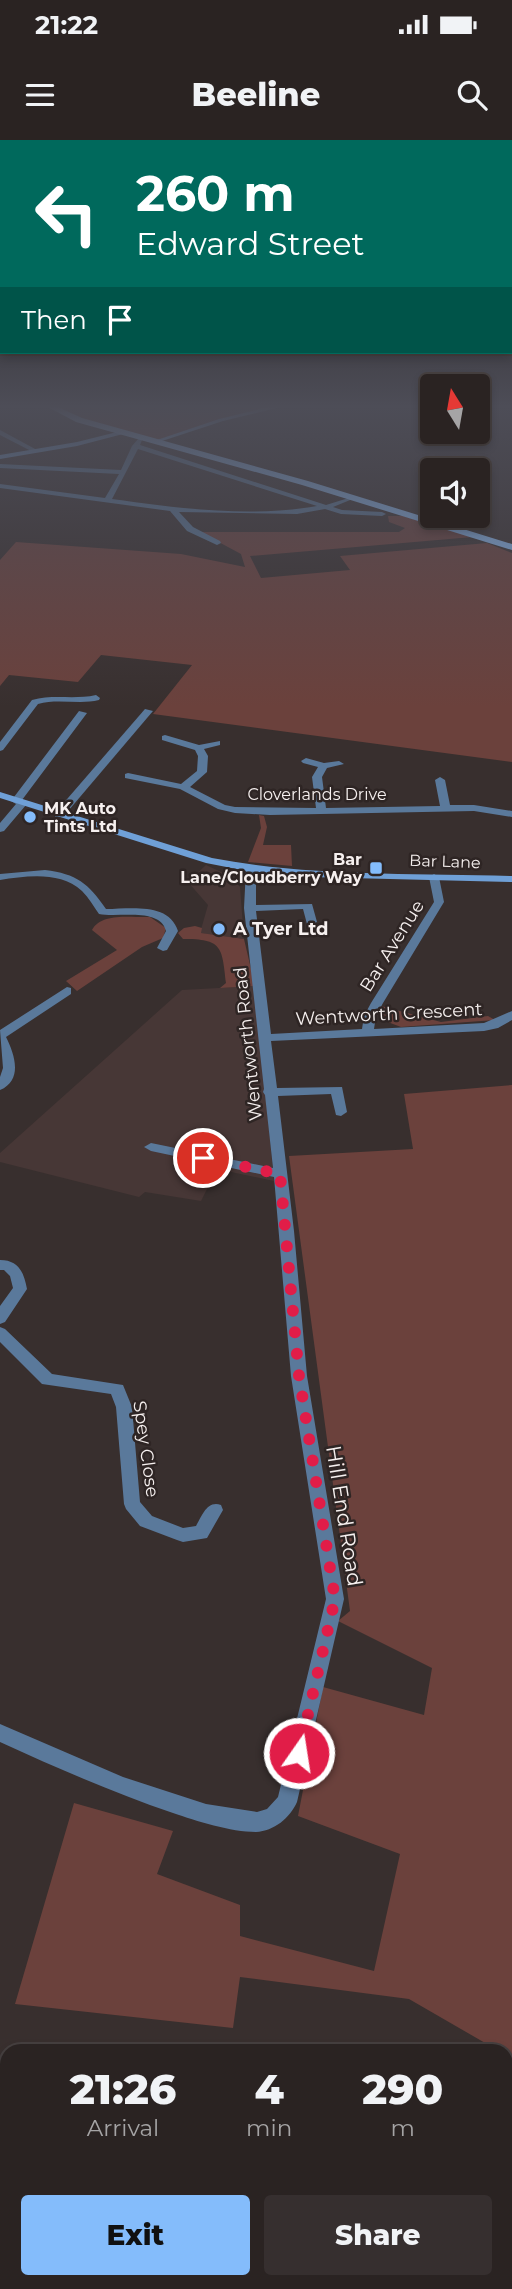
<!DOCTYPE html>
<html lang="en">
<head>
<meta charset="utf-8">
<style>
  body { margin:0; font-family:Montserrat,sans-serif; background:#362f2f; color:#f1f3f6; height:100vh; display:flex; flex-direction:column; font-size:26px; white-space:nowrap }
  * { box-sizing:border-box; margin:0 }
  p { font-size:23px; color:#a5a4a5 }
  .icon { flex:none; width:38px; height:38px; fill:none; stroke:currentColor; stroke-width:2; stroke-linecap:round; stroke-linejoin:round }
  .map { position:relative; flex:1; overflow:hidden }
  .details { position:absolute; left:0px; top:1904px; width:513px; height:245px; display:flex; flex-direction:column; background:#2a2322; border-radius:21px 21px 0 0; box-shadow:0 4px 10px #0003,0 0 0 2px #464040 }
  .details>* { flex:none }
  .guide { position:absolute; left:0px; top:0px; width:513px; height:214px; box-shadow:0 4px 10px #0003,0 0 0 2px #464040; background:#00695c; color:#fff; overflow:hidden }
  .needle { width:46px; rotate:349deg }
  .fabs { position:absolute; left:420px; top:234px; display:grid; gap:14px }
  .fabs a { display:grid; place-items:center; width:70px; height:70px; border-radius:7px; background:#2a2322; box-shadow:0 4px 10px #0003,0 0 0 2px #464040; font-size:35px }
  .pin { position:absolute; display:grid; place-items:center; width:60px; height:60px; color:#fff; margin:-30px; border:4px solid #fff; border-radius:50%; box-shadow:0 2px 7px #0007 }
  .me { position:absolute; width:77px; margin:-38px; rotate:13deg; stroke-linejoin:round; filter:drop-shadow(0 0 5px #0008) }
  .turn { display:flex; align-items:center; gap:24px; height:147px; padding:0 21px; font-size:32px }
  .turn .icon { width:91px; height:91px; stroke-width:2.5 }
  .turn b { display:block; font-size:49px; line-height:60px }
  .then { display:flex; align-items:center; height:66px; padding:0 21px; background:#0003; gap:14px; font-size:26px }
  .eta { display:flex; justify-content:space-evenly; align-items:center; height:119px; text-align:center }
  .eta b { font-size:42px; font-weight:800; line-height:49px }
  .cta { display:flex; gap:14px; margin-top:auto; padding:14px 21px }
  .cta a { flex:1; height:80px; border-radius:7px; background:#84bcfb; color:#111; font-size:28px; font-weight:800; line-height:80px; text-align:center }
  .cta a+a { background:#362f2f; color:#f1f3f6 }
  .status { display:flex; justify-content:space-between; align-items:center; height:49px; padding:0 35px; background:#2a2322; direction:ltr }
  .status svg { height:19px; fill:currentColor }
  header { display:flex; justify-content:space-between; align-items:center; height:91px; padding:0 21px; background:#2a2322; font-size:32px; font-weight:800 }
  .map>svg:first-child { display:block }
  .built { fill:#473736 }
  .green { fill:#6b413c }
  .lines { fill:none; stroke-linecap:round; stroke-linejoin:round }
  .minor { fill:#5a799b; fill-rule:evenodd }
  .secondary { fill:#6fa0d7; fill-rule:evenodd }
  .primary { fill:#8cbef7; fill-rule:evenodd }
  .route { stroke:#e11d48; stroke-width:12; stroke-dasharray:0 21.6 }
  .poi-dot { fill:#84bcfb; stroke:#2e2524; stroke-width:2.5 }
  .labels { text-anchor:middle; stroke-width:5; stroke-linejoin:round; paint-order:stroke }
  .far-street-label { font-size:16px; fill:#f6f0ef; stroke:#2e2524 }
  .far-poi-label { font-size:16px; font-weight:bold; fill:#f6f0ef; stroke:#2e2524; text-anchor:start }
  .poi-label { font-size:18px; font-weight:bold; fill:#f6f0ef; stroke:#2e2524; text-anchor:start }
  .street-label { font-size:18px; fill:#f6f0ef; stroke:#2e2524 }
  .near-street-label { font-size:21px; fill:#f6f0ef; stroke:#2e2524 }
</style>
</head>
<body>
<div class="status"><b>21:22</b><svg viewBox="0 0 49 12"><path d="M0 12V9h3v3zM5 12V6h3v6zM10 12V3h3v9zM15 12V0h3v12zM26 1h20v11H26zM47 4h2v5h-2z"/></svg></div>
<header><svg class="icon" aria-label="menu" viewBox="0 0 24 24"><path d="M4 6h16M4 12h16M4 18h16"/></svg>Beeline<svg class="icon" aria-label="search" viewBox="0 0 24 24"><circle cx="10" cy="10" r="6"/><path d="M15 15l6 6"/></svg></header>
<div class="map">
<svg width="512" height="2149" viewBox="0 0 512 2149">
  <rect width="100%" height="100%" fill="#382f2e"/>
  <g class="built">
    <path d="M206,725L232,737L240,747L244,799L200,793L208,765L188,742Z"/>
    <path d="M255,846L274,1041L217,1029L201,1061L145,1052L139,1057L0,1022V1013L182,850Z"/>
  </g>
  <g class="green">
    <path d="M49,266H282L221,280L154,302L79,280Z"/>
    <path d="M388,376H403L473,397L250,416L261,438L350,430L340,416L487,403L512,413V622L153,574L192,525L101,515L78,542L9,535L0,546V420L16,402L181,414L245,427L241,414L200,392H399L405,388L389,382Z"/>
    <path d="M259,675L264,676L267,687L263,705H291L292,726L248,722L261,688Z"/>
    <path d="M150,777L166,788L163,798L142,807L77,851L66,841L117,810L92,790C102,772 132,778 150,777Z"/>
    <path d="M195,786L202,788L201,793L244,799L255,846L220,848L226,843C222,806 222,799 183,799L178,793L184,788Z"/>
    <path d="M381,866L441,882L488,876L495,880L401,887L385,881L380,872Z"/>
    <path d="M512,945V1918L506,1915V1911H499L409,1859L240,1837L233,1888L15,1864L74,1663L173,1691L157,1734L240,1765V1796L374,1831L400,1714L298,1676L323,1547L424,1575L432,1528L338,1481L350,1471L289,1016L413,1009L404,954Z"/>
  </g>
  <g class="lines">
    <g class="minor">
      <path d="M0,290L37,310L38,311L33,312L0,295Z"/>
      <path d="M139,298L142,300L140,305L326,365L355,356V358L333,367L342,370L382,372L386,374L382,376L341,374L325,369L297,374L179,372L193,387L220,401L221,403L217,405L187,391L170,371L0,348V344L105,358L119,334L0,328V324L121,330L132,306ZM138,309L317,366C251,378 177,368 112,359Z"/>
      <path d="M96,555L100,558L99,560C79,565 58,558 38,564L3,610L0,611V602L32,560C53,554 74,560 96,555Z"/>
      <path d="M145,569L153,571L63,677H55V673Z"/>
      <path d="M79,571L87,573L22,660L26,661V665L4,691L0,692V683L16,664L11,661Z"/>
      <path d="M165,595L199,605L220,601V605L204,609L208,616L207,632L190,647L225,665L235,667L316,668L312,637L318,627L303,623L301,621L306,618L324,623L339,621L344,624L327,628L322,637L326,668L440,666L435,640L440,637L445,640L450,665H474L512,671V677L474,671L270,675L235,673L218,669L180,649L125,638V634L128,633L181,644L197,631L198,616L195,610L162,600V596Z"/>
      <path d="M251,726L256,729V765L312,764L317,782L311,785L307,784L303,769L256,771L271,894L362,889L364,876L371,863L434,762L429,737L434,734L439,737L444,762L383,863L376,876L374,889L484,883L512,871V880L498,888L484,891L271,901L277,948L342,947L347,972L341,976L336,975L331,954L278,956L294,1091L307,1236L344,1459L297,1662C290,1678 274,1691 256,1692C231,1692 196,1681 173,1673C114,1653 57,1628 0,1602V1584L123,1637L206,1664L257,1672L267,1669L278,1657L326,1459L291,1236L274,1037L151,1011L144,1007L151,1003L273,1028L265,955L263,952L264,949L244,768L246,729Z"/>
      <path d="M45,730C77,734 88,743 106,769C130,769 169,762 178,791L167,810L163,811L157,808L166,791C160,767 118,778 99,774C94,767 89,758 82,751C60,731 27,736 0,740V734Z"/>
      <path d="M67,847L71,848V854L6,897C15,915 23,940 0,950V937L3,928L0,890Z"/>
      <path d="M0,1120C19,1120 24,1133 27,1149L5,1182L0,1184V1166L13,1148L10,1136L4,1130H0Z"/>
      <path d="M0,1187L5,1189L52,1234L123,1245L132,1267L140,1362L152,1376L183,1388L196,1386C202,1376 207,1360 221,1365L223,1370L207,1398L183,1402L177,1400L140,1386L126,1369L124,1364L116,1267L111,1254L42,1244L0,1202Z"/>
    </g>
    <g class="secondary">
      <path d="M272,266H285L223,281L156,303L151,302L219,279Z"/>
      <path d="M121,291L123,294L77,306L0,319V315L77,302Z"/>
      <path d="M0,652L212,718C310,737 412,733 512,736V742L310,737L247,731L206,723L0,658Z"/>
    </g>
    <path class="primary" d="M46,266H56L82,278L308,341L512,404V410L302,345L76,282Z"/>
  </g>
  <linearGradient id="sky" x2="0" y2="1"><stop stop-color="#1f1a19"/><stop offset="0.47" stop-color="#4d4d57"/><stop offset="1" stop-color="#4d4d57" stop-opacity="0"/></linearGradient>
  <rect width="512" height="567" fill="url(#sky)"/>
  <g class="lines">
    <path class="route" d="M203,1018L280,1034L299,1236L335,1459L299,1613"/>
  </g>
  <g class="poi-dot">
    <circle cx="30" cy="677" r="7"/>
    <rect x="369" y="721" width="14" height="14" rx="3.5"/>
    <circle cx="219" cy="789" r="7"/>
  </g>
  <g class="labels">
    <g class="far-street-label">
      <text x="317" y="660">Cloverlands Drive</text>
      <text transform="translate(445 721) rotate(2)" y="6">Bar Lane</text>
    </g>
    <g class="far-poi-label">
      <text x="44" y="674">MK Auto<tspan x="44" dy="18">Tints Ltd</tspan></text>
      <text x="362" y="725" text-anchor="end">Bar<tspan x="362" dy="18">Lane/Cloudberry Way</tspan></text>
    </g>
    <g class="poi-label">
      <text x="233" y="795">A Tyer Ltd</text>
    </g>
    <g class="street-label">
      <text transform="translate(392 806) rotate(-58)" y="6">Bar Avenue</text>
      <text transform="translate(389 874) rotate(-3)" y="6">Wentworth Crescent</text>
      <text transform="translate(248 904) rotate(-96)" y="6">Wentworth Road</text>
      <text transform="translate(146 1309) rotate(82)" y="6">Spey Close</text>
    </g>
    <g class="near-street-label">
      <text transform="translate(344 1376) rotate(81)" y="7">Hill End Road</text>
    </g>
  </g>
</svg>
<div class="fabs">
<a><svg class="needle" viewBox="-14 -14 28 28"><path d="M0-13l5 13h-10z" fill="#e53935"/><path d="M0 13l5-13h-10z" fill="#a5a4a5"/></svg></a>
<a><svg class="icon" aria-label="sound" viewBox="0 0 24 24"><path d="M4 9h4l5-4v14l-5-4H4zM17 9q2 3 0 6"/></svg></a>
</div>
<div class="pin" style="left:203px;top:1018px;background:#d93025"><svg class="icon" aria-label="arrive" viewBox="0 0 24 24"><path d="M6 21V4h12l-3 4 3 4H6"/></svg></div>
<svg class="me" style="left:299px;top:1613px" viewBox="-20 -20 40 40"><circle r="17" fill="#e11d48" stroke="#fff" stroke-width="3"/><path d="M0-11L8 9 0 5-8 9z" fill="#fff"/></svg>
<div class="guide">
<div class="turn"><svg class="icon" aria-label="left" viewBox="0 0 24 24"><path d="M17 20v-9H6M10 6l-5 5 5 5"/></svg><div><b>260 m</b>Edward Street</div></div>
<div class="then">Then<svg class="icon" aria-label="arrive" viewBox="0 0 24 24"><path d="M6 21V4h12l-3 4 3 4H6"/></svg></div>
</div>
<section class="details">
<div class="eta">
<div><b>21:26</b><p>Arrival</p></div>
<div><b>4</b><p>min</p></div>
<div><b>290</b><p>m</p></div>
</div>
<div class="cta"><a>Exit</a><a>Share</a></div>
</section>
</div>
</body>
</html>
